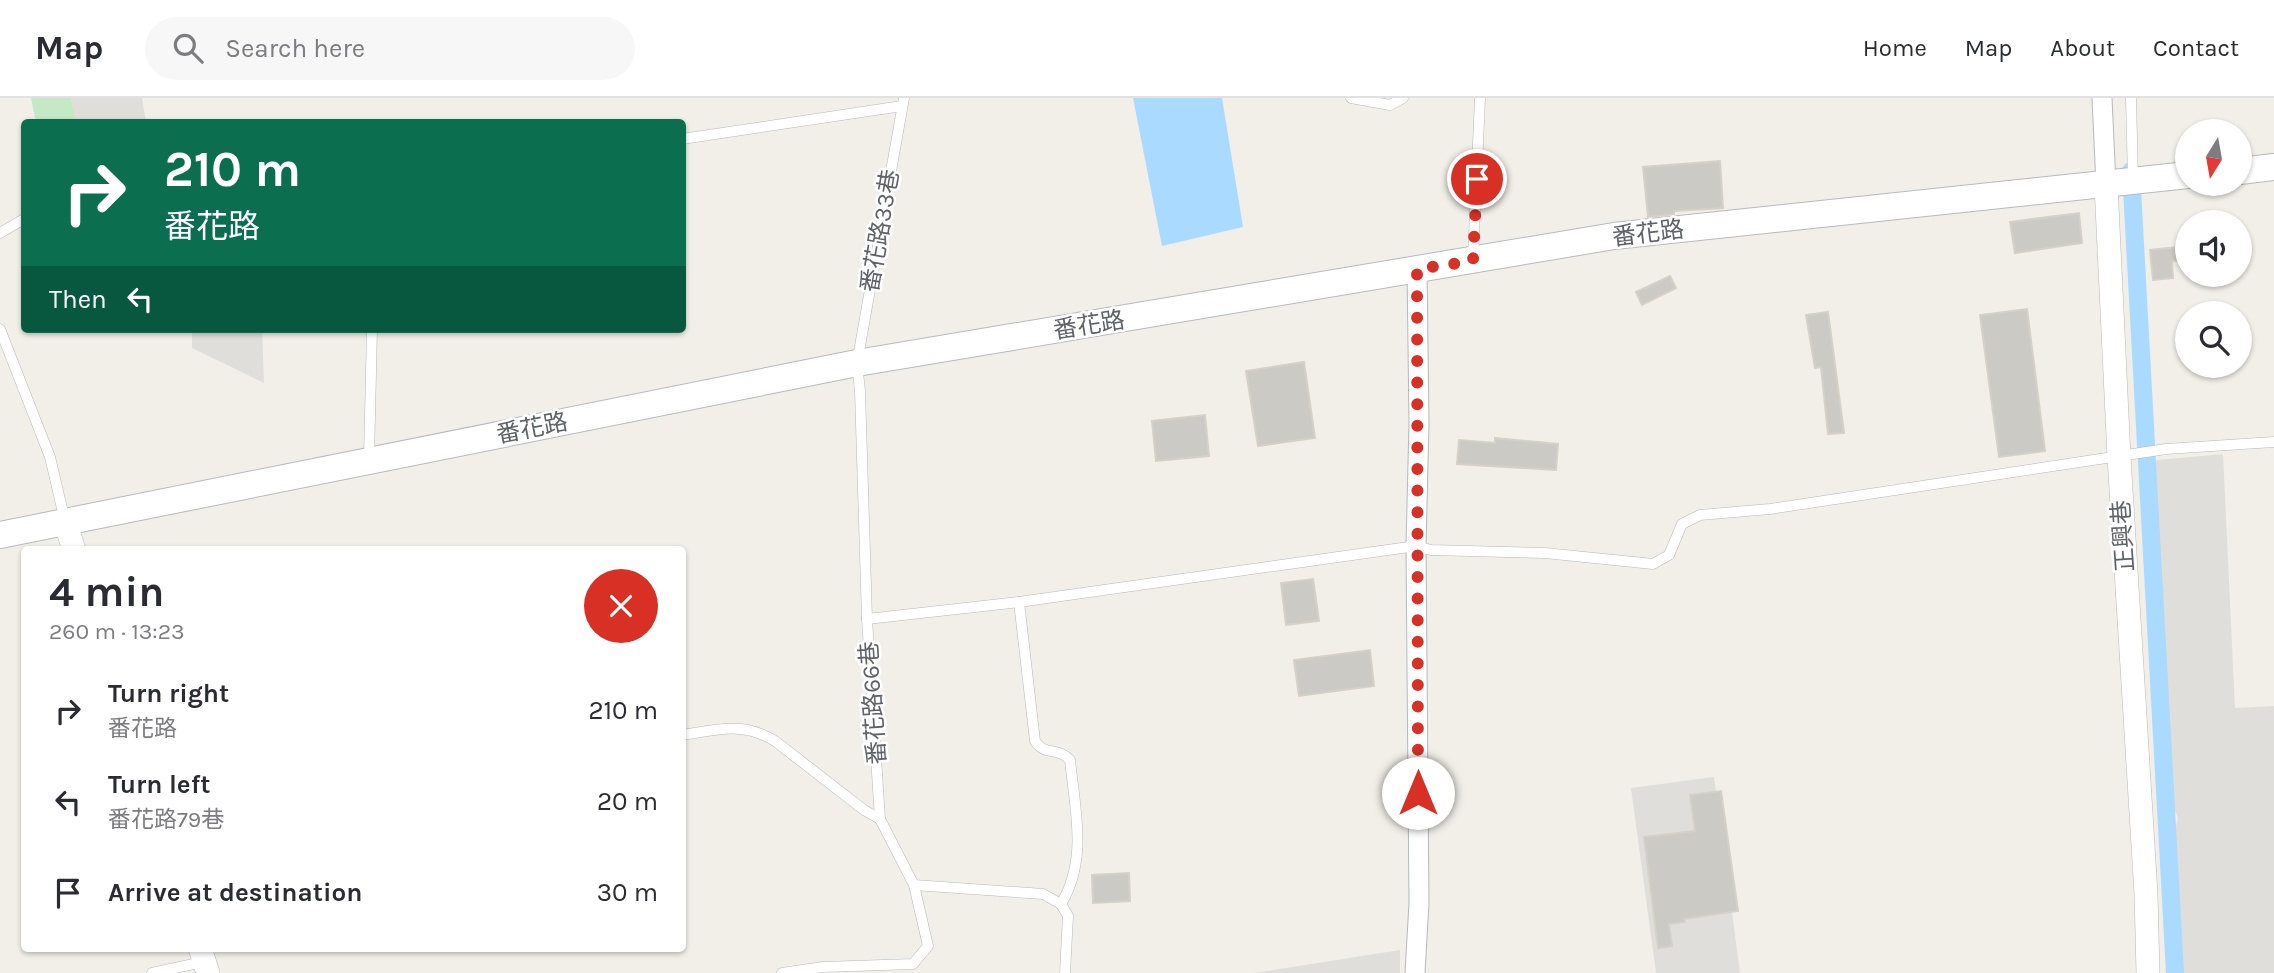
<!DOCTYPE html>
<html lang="en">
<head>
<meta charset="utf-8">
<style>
  body { margin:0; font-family:Karla,"Noto Sans TC",sans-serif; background:#f7f7f7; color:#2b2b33; height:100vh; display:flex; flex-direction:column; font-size:26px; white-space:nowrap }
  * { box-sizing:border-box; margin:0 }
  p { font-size:23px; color:#7c7c81 }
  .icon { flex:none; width:38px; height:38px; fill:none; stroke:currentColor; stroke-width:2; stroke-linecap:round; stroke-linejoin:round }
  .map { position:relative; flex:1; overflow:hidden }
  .panel { position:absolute; left:21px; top:448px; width:665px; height:406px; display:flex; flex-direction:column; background:#fff; border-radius:7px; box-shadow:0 2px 5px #0004 }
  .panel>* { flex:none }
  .hud { position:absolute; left:21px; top:21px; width:665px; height:214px; border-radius:7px; box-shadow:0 2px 5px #0004; background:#0b6e4f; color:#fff; overflow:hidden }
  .needle { width:46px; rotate:191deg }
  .tools { position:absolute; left:2175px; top:21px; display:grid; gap:14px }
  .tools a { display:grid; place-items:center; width:77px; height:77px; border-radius:50%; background:#fff; box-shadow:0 2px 5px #0004; font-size:35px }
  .pin { position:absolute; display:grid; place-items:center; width:60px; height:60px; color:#fff; margin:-30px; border:4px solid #fff; border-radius:50%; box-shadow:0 2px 7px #0007 }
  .me { position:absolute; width:77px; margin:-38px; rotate:0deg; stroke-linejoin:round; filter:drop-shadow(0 0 5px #0008) }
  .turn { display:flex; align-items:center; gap:24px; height:147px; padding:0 28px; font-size:32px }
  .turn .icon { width:91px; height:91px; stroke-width:2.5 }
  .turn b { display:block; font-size:49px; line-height:60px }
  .then { display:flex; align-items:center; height:66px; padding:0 28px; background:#0003; gap:14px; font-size:26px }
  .round { display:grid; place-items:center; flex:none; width:74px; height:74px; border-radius:37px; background:#f7f7f7 }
  .overview { display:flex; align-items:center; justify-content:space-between; height:119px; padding:0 28px }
  h1 { font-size:42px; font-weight:700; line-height:52px }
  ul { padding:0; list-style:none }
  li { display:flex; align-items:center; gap:21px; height:91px; padding:0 28px }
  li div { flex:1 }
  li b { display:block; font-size:26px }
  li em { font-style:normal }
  header { display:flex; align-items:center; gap:42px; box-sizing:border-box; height:98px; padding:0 35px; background:#fff; border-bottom:2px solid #e1e1e2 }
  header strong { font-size:33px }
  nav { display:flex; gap:38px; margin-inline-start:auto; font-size:24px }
  .search { width:490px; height:63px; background:#f7f7f7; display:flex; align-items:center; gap:18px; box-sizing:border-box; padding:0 24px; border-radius:38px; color:#7c7c81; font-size:26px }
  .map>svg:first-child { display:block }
  .industrial { fill:#e0deda }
  .green { fill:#c5e8c5 }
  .water { fill:#aadaff }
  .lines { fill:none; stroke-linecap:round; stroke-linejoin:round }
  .canal { stroke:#aadaff; stroke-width:18 }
  .building { fill:#cccac5; stroke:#d6d1c6; stroke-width:2 }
  .service-casing { stroke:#b5b8bc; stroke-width:11 }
  .minor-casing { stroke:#b5b8bc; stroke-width:21 }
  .tertiary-casing { stroke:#b5b8bc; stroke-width:24 }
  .secondary-casing { stroke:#b6babf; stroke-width:28 }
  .service { stroke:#fff; stroke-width:10 }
  .minor { stroke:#fff; stroke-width:19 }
  .tertiary { stroke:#fff; stroke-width:23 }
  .secondary { stroke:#fff; stroke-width:26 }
  .route { stroke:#d93025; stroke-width:12; stroke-dasharray:0 21.6 }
  .labels { text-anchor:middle; stroke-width:5; stroke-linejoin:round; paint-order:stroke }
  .street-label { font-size:24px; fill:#5f6368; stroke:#fff }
</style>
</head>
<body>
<header>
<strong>Map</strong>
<div class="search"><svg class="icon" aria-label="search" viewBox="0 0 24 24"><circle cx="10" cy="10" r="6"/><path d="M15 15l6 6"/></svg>Search here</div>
<nav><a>Home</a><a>Map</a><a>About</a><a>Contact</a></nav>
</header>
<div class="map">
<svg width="2274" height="875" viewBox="0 0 2274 875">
  <rect width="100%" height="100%" fill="#f1efe8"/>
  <g class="industrial">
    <path d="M71,0H142L146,24H76Z"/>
    <path d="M192,231H262L264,285L192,250Z"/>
    <path d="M2223,356L2235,610L2274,608V875H2174L2169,758L2178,720L2161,677L2147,363Z"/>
    <path d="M1714,679L1740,875H1656L1631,690Z"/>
    <path d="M1400,852V875H1254Z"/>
  </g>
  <path class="green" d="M31,0H71L76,24H36Z"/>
  <path class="water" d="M1133,0H1222L1243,129L1162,148Z"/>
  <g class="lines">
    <path class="canal" d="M2131,73L2175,875"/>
  </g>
  <g class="building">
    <path d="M1720,63L1723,110L1674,113V116L1648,119L1643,69Z"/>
    <path d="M2079,115L2082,145L2015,155L2010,124Z"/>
    <path d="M2188,148V161L2172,163L2173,180L2153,182L2150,152Z"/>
    <path d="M1670,178L1676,190L1642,207L1636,194Z"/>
    <path d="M2027,211L2045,353L1999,359L1980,217Z"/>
    <path d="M1828,214L1844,335L1828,336L1821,269L1815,270L1806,217Z"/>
    <path d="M1304,264L1315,340L1258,348L1246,273Z"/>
    <path d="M1205,317L1209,358L1156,363L1152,323Z"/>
    <path d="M1495,340L1558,346L1556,372L1457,366L1459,342L1495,345Z"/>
    <path d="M1313,481L1319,523L1286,527L1281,485Z"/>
    <path d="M1370,552L1374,588L1299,598L1294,562Z"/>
    <path d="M1721,693L1738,813L1684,821L1685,824L1669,826L1672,848L1658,850L1644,739L1695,733L1690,697Z"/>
    <path d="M1129,775L1130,803L1093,805L1092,777Z"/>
  </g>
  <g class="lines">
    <g class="service-casing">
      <g id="service">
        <path d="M904,0L857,265L860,293L867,521L880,721L914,787L1043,796L1061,806"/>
        <path d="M1351,0L1390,7L1403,0"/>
        <path d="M2131,0L2133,82"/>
        <path d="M682,41L902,8"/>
        <path d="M0,135L24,121"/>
        <path d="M1473,160L1480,0"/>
        <path d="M0,231L50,359L65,423"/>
        <path d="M369,360L372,231"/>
        <path d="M1019,504L1035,643C1044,658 1059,649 1070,662C1075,712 1088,761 1061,806L1068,818L1065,875"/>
        <path d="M867,521L1019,504L1416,448L1431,452L1545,455L1653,466L1669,457L1682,426L1700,417L1770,411L2166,351L2274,344"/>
        <path d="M682,637C717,632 743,623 775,643L864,712L880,721"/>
        <path d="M152,875L203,864"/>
        <path d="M782,875L823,869L913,866L928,848L914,787"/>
      </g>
    </g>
    <g class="minor-casing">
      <g id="minor">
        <path d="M2102,0L2106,87"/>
        <path d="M1415,875L1419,805L1416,448L1419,325L1417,171"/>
      </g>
    </g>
    <g class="tertiary-casing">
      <g id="tertiary">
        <path d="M2106,87L2119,359L2146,796L2148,875"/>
        <path d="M65,423L74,452"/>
        <path d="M200,850L208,875"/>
      </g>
    </g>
    <g class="secondary-casing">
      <g id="secondary">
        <path d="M2240,73L2274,69"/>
        <path d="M0,437L857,265L1614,138L2188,77"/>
      </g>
    </g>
    <use href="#service" class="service"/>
    <use href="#minor" class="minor"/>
    <use href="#tertiary" class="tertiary"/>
    <use href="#secondary" class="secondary"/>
  </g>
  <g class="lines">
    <path class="route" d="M1418,695L1417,171L1473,163L1477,81"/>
  </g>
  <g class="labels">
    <g class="street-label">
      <text transform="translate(880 133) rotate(-80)" y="8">番花路33巷</text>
      <text transform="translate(1648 135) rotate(-7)" y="8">番花路</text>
      <text transform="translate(1089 227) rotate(-9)" y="8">番花路</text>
      <text transform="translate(532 330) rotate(-11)" y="8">番花路</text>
      <text transform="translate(2123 438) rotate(-94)" y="8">正興巷</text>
      <text transform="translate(873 605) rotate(-94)" y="8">番花路66巷</text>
    </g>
  </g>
</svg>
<div class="tools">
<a><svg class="needle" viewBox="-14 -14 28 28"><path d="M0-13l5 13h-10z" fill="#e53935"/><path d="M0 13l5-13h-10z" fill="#7c7c81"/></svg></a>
<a><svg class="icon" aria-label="sound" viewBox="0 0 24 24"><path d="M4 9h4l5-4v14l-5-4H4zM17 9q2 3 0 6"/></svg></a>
<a><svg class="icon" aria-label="search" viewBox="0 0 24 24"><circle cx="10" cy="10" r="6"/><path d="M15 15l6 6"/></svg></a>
</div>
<div class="pin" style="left:1477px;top:81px;background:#d93025"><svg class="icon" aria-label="arrive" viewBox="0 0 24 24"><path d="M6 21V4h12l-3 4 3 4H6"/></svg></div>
<svg class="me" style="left:1418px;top:695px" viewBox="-20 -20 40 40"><circle r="19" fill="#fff"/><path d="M0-13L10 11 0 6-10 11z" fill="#d93025"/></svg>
<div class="hud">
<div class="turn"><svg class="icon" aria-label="right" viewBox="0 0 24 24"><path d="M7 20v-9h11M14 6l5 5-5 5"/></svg><div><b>210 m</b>番花路</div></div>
<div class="then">Then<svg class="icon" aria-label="left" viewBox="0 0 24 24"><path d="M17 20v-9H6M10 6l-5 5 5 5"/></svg></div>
</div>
<section class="panel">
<div class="overview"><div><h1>4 min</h1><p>260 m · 13:23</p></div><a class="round" style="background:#d93025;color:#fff"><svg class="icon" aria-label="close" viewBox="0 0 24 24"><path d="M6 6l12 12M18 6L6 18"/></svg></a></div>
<ul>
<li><svg class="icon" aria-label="right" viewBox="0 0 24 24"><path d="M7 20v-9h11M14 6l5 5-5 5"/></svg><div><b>Turn right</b><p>番花路</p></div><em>210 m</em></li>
<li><svg class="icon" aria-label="left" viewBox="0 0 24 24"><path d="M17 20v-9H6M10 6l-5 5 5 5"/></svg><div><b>Turn left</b><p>番花路79巷</p></div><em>20 m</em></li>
<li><svg class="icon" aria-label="arrive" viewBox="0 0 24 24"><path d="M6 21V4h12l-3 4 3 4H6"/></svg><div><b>Arrive at destination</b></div><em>30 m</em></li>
</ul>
</section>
</div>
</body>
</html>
